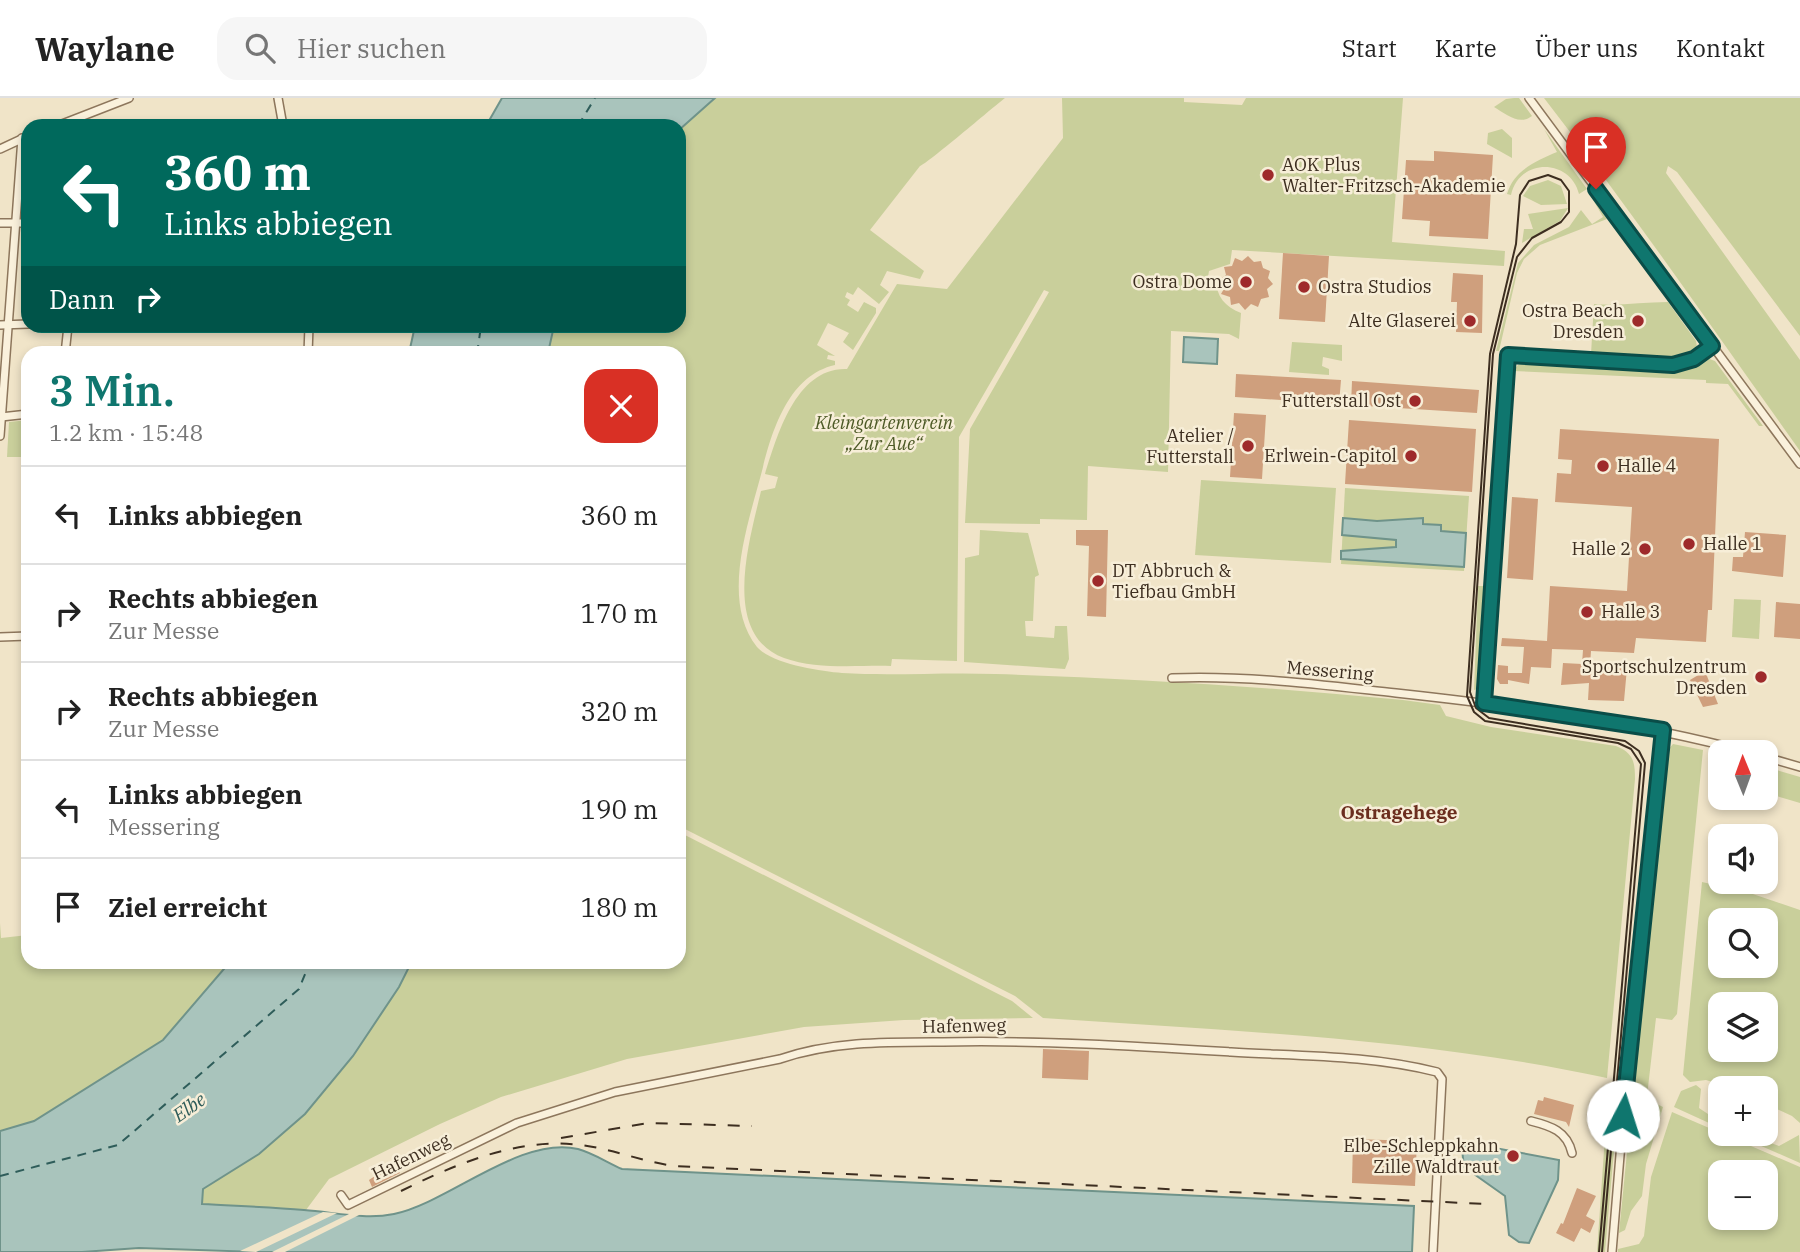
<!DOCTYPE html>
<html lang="de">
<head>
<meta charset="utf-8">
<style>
  body { margin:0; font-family:"IBM Plex Serif",serif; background:#f6f6f6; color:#222; height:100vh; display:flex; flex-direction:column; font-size:26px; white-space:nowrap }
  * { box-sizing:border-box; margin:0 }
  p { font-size:23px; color:#767676 }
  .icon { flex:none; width:38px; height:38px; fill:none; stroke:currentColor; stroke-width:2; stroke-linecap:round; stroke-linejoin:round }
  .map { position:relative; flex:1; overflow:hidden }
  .sheet { position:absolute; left:21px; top:248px; width:665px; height:623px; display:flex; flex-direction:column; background:#fff; border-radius:21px; box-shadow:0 4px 10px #0003 }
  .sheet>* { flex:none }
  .top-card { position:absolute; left:21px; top:21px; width:665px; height:214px; border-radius:21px; box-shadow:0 4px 10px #0003; background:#00695c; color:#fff; overflow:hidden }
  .needle { width:46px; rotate:359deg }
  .fabs { position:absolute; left:1708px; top:642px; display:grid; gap:14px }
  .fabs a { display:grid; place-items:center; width:70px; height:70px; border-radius:14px; background:#fff; box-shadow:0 4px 10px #0003; font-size:35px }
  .pin { position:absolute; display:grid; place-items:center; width:60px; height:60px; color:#fff; margin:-72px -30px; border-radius:50% 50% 50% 0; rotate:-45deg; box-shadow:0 0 7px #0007 }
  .pin .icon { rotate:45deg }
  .me { position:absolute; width:77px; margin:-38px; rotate:5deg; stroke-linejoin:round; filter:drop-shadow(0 0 5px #0008) }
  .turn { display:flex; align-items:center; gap:24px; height:147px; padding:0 28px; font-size:32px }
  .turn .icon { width:91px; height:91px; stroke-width:2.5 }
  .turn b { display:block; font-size:49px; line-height:60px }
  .then { display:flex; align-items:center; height:66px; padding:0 28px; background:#0003; gap:14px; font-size:26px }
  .round { display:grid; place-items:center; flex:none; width:74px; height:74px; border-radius:21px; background:#f6f6f6 }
  .head { display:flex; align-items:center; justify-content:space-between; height:119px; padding:0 28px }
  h1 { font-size:42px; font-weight:600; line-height:52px; color:#0f766e }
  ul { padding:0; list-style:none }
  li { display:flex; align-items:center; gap:21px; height:98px; padding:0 28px; border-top:2px solid #e0e0e0 }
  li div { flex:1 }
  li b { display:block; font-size:26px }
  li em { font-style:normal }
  header { display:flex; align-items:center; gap:42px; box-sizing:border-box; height:98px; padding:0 35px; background:#fff; border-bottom:2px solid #e0e0e0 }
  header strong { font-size:33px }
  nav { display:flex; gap:38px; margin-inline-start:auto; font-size:24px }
  .search { width:490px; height:63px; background:#f6f6f6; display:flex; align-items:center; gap:18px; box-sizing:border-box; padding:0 24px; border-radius:21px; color:#767676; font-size:26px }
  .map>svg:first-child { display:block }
  .green { fill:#c9cf9b; fill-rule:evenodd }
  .water { fill:#a9c4bc; stroke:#6f938a; stroke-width:2 }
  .pier { fill:#f0e4c8 }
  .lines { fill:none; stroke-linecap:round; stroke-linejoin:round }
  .ferry { stroke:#2f5d5a; stroke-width:2; stroke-dasharray:9 7; stroke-linecap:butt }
  .building { fill:#cf9f7d }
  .minor-casing { stroke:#8d765c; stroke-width:10 }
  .minor { stroke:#faf1dc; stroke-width:7 }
  .tram { stroke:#3d2e20; stroke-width:2 }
  .rail { stroke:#3d2e20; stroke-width:2; stroke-dasharray:12 12; stroke-linecap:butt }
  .route-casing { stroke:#0a4d48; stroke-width:18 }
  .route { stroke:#0f766e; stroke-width:12 }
  .poi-dot { fill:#9e2a2b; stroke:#f7eed8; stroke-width:2.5 }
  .labels { text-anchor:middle; stroke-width:5; stroke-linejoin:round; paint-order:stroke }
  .poi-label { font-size:18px; fill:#3d2e20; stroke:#f7eed8; text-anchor:end }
  .park-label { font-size:18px; font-style:italic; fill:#4d5a26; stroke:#f7eed8 }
  .street-label { font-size:18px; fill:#3d2e20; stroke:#f7eed8 }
  .neighbourhood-label { font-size:19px; font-weight:bold; fill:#6b2e1e; stroke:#f7eed8 }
  .water-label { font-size:19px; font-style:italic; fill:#2f5d5a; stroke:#f7eed8 }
</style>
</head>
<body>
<header>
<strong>Waylane</strong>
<div class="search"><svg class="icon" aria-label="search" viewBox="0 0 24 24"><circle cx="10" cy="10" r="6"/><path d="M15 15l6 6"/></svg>Hier suchen</div>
<nav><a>Start</a><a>Karte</a><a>Über uns</a><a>Kontakt</a></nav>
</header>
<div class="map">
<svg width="1800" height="1154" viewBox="0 0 1800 1154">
  <rect width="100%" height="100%" fill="#f0e4c8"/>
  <g class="green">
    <path d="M715,0H1005C992,10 927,66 920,68L870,132L924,173L920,181L887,173L880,187L889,194L879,206L858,189L853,197L847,194L845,199L850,202L847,207L858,214L864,204L876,210V215L853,252L843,244L849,235L828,225L817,247L835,258L828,257L827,261L835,263V267C790,277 773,329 763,369C750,421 719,501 757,549C772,566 820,573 842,575C892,578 945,574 995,576C1132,580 1267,589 1403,602L1440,607L1446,618L1491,629L1616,648C1633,655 1635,663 1635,681L1607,980C1421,940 1232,933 1043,920L1015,898L679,728V256H548L554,228H679V32Z"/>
    <path d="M1062,0H1184V4L1242,7L1246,0H1403L1392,144L1505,153L1504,168L1232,152L1230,166L1209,173L1208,179L1216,181C1216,198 1225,209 1241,215L1239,241L1229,236L1171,233L1168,374L1088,368L1087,422L1040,421V426L965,425L970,331L1049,194L1044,192L959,339L957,563L892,561L891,568C857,567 817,572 784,560C720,536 750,441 761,393L775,390L778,379L765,376C777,338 796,269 847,271L897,186L947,191L1063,40Z"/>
    <path d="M1514,0H1519L1532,18C1519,28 1506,16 1494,9L1506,1Z"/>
    <path d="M1544,0H1800V238L1677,74L1668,68L1666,75L1800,262V353C1716,235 1633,115 1544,0Z"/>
    <path d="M1502,31L1512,40V60L1487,46L1488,35Z"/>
    <path d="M1544,31L1587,91L1579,96C1570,60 1519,60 1511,97L1507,96C1514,72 1536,63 1557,54Z"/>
    <path d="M1548,82L1561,88L1567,106L1541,107L1523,98L1530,88Z"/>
    <path d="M1592,100L1607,121L1540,147L1524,161L1517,175L1499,253H1496L1518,165L1534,147L1569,129L1581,112L1592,126L1603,119Z"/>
    <path d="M1568,110L1560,123L1522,145L1524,131H1533L1528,116Z"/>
    <path d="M1668,204L1696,243L1697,249C1686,270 1613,258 1591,256L1594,206C1620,208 1643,204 1668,204Z"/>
    <path d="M1292,244L1342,247V263L1323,259L1322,268L1329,271V277L1289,274Z"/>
    <path d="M1704,259L1715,263L1763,328H1759L1728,286L1706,285V282L1513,273L1518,267L1533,263L1675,270L1687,269Z"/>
    <path d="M28,322V359H7L9,324Z"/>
    <path d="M1201,382L1336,390L1331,465L1195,457Z"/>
    <path d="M1345,390L1469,398L1464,473L1341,466Z"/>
    <path d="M980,432L1028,435L1039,477L1035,479L1033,523H1025L1026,538L1054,540L1055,528H1067L1069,561L1065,571L964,564L965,460L979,457Z"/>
    <path d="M1478,488H1489L1480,590L1474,592Z"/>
    <path d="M1734,501L1761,502L1759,541L1732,539Z"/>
    <path d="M1673,646L1703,652L1677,916L1672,922L1656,920L1647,998L1633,990L1667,653Z"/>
    <path d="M1766,669L1800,679V705L1766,695Z"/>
    <path d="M679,734L1012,903L1033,920L904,922L804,929L627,961L501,999L440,1026L329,1081L306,1112L202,1107L203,1091L259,1056L305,1016L353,958L399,889L411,865L679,864Z"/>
    <path d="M1702,784L1747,794L1800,812V1025L1792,1018L1766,1006V990H1731L1706,982L1690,984L1683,977ZM1766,822V868H1720V822ZM1766,906V952H1720V906Z"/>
    <path d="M0,825L1,840L28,837V864L229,865L163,942L34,1023L0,1033Z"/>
    <path d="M1696,987L1701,991L1699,1010L1720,1024V1030L1674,1009L1681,993Z"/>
    <path d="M1608,994L1619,996L1605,1154H1597Z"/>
    <path d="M1633,994L1663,1009L1646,1066L1642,1098L1631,1113L1625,1132L1619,1135Z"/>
    <path d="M1672,1014L1800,1069V1154H1618V1151L1639,1146L1644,1138L1651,1079ZM1720,1074H1766V1120H1720Z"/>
    <path d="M1734,1036H1747L1779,1048L1799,1037L1800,1065Z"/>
  </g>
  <g class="water">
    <path d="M502,0H715L679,32V28H486Z"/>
    <path d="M415,228H554L548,255H409Z"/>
    <path d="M1184,239L1218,241L1217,266L1183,264Z"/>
    <path d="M1343,420L1377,423L1423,420V426L1441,427V433L1466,435L1464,469L1341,461V453L1396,449V442L1342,437Z"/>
    <path d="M229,865H411L399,889L353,958L305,1016L259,1056L203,1091L202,1106C236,1108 270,1109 304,1112C334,1114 364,1122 394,1116C448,1105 521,1037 578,1051C593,1055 608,1065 622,1071L1414,1108L1412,1154H259L139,1150L82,1154H0V1033L34,1023L163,942Z"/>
    <path d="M1468,1045L1559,1062L1558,1082L1529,1145L1519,1144L1509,1137L1505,1098L1464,1069L1462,1051Z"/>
  </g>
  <g class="pier">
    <path d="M323,1114L337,1115L256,1154L240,1153Z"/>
    <path d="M349,1116H361L285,1154H272Z"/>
  </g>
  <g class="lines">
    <g class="ferry">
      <path d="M578,28L595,0"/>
      <path d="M477,256L481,228"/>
      <path d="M0,1078L118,1047L299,891L310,864"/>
    </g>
  </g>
  <g class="building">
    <path d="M1434,53L1493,57L1488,141L1429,138L1430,123L1402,121L1406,62L1434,63Z"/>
    <path d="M1283,155L1329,158L1325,224L1279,221Z"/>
    <path d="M1248,158L1254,164L1261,163L1263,170L1270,173L1268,180L1273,186L1267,191L1269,199L1261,201L1258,209L1251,206L1245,212L1239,205L1231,207L1230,199L1221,196L1225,189L1219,182L1226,177L1224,169L1232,168L1235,160L1242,163Z"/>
    <path d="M1453,175L1483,177L1482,235L1456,234L1457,204H1451Z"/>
    <path d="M1236,276L1341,282L1339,306L1235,299Z"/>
    <path d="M1352,283L1479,292L1477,315L1351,307Z"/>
    <path d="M1234,315L1266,317L1262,381L1230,379Z"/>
    <path d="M1349,322L1476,331L1472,394L1345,386Z"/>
    <path d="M1560,331L1719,341L1712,512H1708L1706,544L1636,540L1634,555L1591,553L1590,568L1627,570L1624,603L1588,602L1589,585L1561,587L1563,565L1582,566L1583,552L1552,551L1551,570L1531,569L1529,586L1508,582V586H1500L1497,581L1498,567L1508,568V575H1522L1524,549L1501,548L1502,540L1547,543L1550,488L1627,493L1632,409L1555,404L1557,375L1571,376L1572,362L1558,361Z"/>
    <path d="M1512,399L1538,401L1533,482L1507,480Z"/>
    <path d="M1076,432H1108L1106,519L1087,518L1089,448L1076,447Z"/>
    <path d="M1745,434L1786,437L1783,479L1732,473L1733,459H1743Z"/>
    <path d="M1776,504L1800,506V541L1774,539Z"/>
    <path d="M1705,573L1718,606L1703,609L1690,582Z"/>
    <path d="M1043,951L1089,953L1088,982L1042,980Z"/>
    <path d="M1544,999L1574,1007L1569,1029L1566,1024L1534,1016L1538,1002L1543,1003Z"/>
    <path d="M1353,1041L1417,1043L1415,1088L1352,1085Z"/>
    <path d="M393,1066L400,1075L372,1089L369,1082L375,1078L374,1076Z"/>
    <path d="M1577,1090L1596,1098L1586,1118L1595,1123L1590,1135L1581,1130L1574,1144L1556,1135L1561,1125L1563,1126Z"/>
  </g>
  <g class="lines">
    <g class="minor-casing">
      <g id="minor">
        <path d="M278,0L283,28"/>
        <path d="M1529,0L1800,366"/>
        <path d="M57,28L129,0"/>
        <path d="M0,51L28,38"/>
        <path d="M0,125H28"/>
        <path d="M0,227L28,226"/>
        <path d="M65,256L68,228"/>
        <path d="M308,256L309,228"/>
        <path d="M1,319L28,316"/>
        <path d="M0,338L22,40"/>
        <path d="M0,539L28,538"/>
        <path d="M1172,580C1247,577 1322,587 1396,595C1515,608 1632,623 1748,654"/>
        <path d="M1484,605L1508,258L1673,267L1694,261L1712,248"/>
        <path d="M1766,659L1800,669"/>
        <path d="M1531,1023C1551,1028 1567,1033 1572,1055"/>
        <path d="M341,1097L348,1107L517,1025L615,994L780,961C833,943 888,944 943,944C1040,942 1135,948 1231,954C1298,958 1371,957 1437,974L1442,981L1433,1154"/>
        <path d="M1612,1154L1625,997L1663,632"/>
      </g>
    </g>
    <use href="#minor" class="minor"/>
    <path class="tram" d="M1599,1154L1641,666L1631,651L1618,645L1485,623L1474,614L1467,598L1490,256L1516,146L1520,97L1529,83L1548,77L1561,82L1569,93V114L1561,124L1532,140L1517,159L1493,256L1470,594L1476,610L1489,620L1625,643L1639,653L1645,665L1602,1154"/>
    <g class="rail">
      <path d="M561,1040L648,1025L752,1028"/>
      <path d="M401,1093C456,1066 518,1039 581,1047C613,1051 643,1064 675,1068L1486,1106"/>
    </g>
  </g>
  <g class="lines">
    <g class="route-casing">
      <path id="route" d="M1596,91L1712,248L1694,261L1673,267L1508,257L1484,605L1663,632L1623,1018"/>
    </g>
    <use href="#route" class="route"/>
  </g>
  <g class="poi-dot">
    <circle cx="1268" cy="77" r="7"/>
    <circle cx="1246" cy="184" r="7"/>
    <circle cx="1304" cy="189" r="7"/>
    <circle cx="1470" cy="223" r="7"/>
    <circle cx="1638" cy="223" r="7"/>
    <circle cx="1415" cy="303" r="7"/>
    <circle cx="1248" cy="348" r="7"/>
    <circle cx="1411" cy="358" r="7"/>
    <circle cx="1603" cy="368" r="7"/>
    <circle cx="1689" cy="446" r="7"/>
    <circle cx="1645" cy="451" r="7"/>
    <circle cx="1098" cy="483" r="7"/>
    <circle cx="1587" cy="514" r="7"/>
    <circle cx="1761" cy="579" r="7"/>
    <circle cx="1513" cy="1058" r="7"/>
  </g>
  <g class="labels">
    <g class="poi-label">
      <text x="1282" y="73" text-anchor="start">AOK Plus<tspan x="1282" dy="21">Walter-Fritzsch-Akademie</tspan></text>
      <text x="1232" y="190">Ostra Dome</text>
      <text x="1318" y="195" text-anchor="start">Ostra Studios</text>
      <text x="1624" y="219">Ostra Beach<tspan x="1624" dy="21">Dresden</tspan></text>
      <text x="1456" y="229">Alte Glaserei</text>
      <text x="1401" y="309">Futterstall Ost</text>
      <text x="1234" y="344">Atelier /<tspan x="1234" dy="21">Futterstall</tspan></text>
      <text x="1397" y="364">Erlwein-Capitol</text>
      <text x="1617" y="374" text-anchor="start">Halle 4</text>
      <text x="1703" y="452" text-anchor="start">Halle 1</text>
      <text x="1631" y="457">Halle 2</text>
      <text x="1112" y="479" text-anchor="start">DT Abbruch &amp;<tspan x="1112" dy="21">Tiefbau GmbH</tspan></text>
      <text x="1601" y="520" text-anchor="start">Halle 3</text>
      <text x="1747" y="575">Sportschulzentrum<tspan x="1747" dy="21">Dresden</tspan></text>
      <text x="1499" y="1054">Elbe-Schleppkahn<tspan x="1499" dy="21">Zille Waldtraut</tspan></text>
    </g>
    <g class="park-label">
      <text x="884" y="331">Kleingartenverein<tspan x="884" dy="21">„Zur Aue“</tspan></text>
    </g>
    <g class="street-label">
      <text transform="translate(1330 573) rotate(5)" y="6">Messering</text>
      <text transform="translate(964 928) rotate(-1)" y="6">Hafenweg</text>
      <text transform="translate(411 1059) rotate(-26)" y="6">Hafenweg</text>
    </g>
    <g class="neighbourhood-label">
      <text x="1399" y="721">Ostragehege</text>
    </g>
    <g class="water-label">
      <text transform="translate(189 1009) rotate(-35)" y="7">Elbe</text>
    </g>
  </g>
</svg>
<div class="fabs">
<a><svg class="needle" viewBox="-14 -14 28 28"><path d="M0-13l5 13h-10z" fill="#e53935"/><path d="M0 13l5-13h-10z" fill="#767676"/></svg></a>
<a><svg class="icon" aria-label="sound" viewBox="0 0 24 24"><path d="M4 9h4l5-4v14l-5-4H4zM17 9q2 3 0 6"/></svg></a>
<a><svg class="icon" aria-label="search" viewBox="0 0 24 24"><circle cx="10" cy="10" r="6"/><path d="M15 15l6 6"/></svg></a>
<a><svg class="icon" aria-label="layers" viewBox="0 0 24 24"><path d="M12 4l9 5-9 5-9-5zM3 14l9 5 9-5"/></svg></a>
<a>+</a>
<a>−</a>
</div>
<div class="pin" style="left:1596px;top:91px;background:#d93025"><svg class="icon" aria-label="arrive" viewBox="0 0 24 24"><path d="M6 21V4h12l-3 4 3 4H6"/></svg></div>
<svg class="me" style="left:1623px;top:1018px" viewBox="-20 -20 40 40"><circle r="19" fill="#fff"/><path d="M0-13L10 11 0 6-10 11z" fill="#0f766e"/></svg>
<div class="top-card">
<div class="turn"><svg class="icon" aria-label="left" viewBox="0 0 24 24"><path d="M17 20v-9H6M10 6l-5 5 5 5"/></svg><div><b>360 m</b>Links abbiegen</div></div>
<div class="then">Dann<svg class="icon" aria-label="right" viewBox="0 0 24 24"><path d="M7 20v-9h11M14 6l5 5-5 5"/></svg></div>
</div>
<section class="sheet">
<div class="head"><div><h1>3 Min.</h1><p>1.2 km · 15:48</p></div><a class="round" style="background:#d93025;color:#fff"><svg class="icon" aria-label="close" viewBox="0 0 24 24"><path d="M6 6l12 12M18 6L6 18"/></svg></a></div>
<ul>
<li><svg class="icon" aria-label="left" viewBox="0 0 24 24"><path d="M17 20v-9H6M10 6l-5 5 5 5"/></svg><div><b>Links abbiegen</b></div><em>360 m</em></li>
<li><svg class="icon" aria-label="right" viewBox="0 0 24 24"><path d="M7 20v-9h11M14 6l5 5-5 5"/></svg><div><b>Rechts abbiegen</b><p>Zur Messe</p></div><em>170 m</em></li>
<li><svg class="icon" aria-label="right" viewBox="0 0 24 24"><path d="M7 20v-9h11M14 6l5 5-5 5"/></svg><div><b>Rechts abbiegen</b><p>Zur Messe</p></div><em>320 m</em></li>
<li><svg class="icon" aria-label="left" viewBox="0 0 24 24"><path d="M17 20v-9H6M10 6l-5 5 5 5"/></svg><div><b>Links abbiegen</b><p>Messering</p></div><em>190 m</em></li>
<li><svg class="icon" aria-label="arrive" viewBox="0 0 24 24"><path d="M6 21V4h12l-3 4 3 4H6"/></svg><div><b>Ziel erreicht</b></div><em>180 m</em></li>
</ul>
</section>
</div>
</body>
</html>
